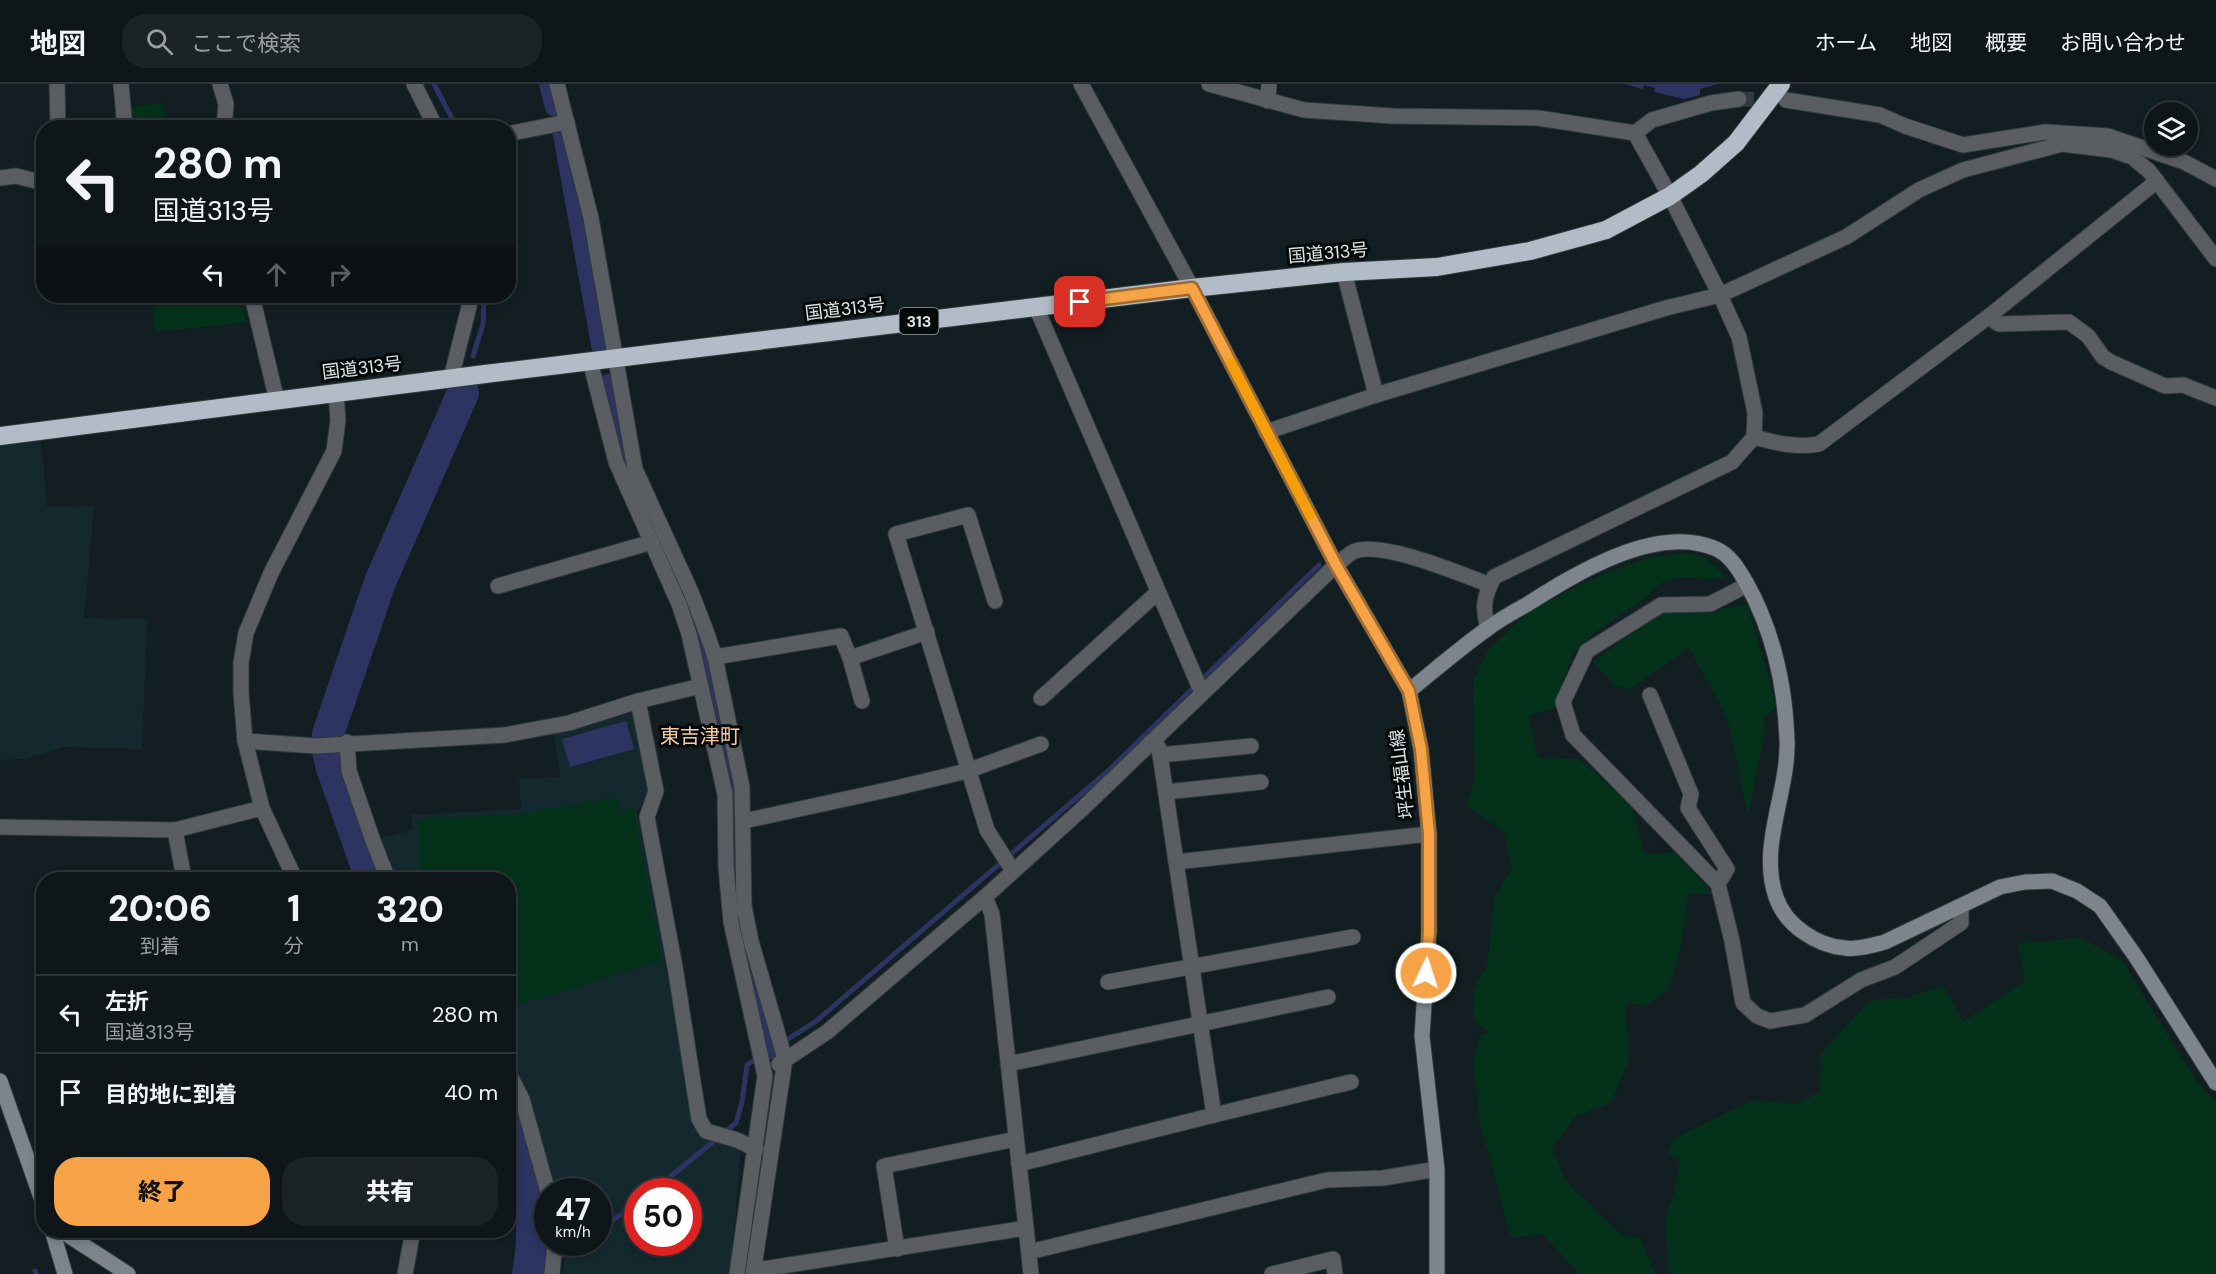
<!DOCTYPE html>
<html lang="ja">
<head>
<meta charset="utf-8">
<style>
  body { margin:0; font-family:"DM Sans","Noto Sans JP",sans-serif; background:#1c2327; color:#f1f3f6; height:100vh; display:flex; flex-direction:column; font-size:22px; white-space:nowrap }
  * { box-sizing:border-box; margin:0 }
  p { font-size:20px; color:#9b9fa2 }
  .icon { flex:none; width:33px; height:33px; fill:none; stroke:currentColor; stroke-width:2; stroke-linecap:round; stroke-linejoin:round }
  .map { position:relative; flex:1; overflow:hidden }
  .panel { position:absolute; left:36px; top:788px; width:480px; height:366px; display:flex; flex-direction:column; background:#0e161a; border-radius:24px; box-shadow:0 3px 9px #0003,0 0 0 2px #2e3539 }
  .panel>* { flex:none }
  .hud { position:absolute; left:36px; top:36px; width:480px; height:183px; border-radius:24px; box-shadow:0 3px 9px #0003,0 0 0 2px #2e3539; background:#0e161a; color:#f1f3f6; overflow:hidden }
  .controls { position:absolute; left:2144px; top:18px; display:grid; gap:12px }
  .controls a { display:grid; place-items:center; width:54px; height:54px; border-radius:50%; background:#0e161a; box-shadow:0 3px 9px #0003,0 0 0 2px #2e3539; font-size:30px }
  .speed { position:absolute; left:534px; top:1094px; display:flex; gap:12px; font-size:30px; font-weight:700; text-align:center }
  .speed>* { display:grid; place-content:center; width:78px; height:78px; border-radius:50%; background:#0e161a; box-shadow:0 3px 9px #0003,0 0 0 2px #2e3539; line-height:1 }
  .speed small { font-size:15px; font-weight:400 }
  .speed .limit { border:9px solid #d22; background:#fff; color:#111 }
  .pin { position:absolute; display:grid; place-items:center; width:51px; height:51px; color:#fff; margin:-26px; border-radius:12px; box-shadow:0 3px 9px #0006 }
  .me { position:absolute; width:66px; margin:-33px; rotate:4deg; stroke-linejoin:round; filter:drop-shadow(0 0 4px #0008) }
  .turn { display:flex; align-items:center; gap:21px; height:126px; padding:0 18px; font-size:27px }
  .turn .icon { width:78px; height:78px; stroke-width:2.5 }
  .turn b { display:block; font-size:42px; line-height:51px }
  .lanes { display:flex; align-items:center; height:57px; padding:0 18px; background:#0003; justify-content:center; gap:30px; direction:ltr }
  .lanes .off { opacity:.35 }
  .eta { display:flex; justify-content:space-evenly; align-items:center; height:102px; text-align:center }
  .eta b { font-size:36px; font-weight:800; line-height:42px }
  .primary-button { display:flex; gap:12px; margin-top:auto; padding:12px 18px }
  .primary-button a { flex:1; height:69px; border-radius:24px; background:#f5a346; color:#111; font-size:24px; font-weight:800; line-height:69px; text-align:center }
  .primary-button a+a { background:#1c2327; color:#f1f3f6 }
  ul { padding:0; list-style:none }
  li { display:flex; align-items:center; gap:18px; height:78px; padding:0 18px; border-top:2px solid #2e3539 }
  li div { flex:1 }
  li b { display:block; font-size:22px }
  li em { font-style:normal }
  header { display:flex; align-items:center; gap:36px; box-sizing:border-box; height:84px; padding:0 30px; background:#0e161a; border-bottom:2px solid #2e3539 }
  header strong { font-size:28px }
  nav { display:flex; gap:33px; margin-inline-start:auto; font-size:21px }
  .search { width:420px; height:54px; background:#1c2327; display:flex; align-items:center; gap:15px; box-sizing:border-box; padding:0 21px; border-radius:24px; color:#9b9fa2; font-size:22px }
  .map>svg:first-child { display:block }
  .built { fill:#14292e; fill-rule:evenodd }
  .green { fill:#04311a }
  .water { fill:#2d3461 }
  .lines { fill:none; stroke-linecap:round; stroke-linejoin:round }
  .stream { stroke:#2d3461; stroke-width:5 }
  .canal { stroke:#2d3461; stroke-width:18 }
  .river { stroke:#2d3461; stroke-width:32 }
  .street-tunnel { stroke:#303c3f; stroke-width:15; stroke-dasharray:15 8; stroke-linecap:butt }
  .street-casing { stroke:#2e3a3d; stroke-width:17 }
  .secondary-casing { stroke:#2e3a3d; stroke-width:17 }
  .highway-casing { stroke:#2e3a3d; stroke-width:20 }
  .street { stroke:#5a5e62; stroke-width:15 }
  .secondary { stroke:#7d848b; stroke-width:15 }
  .highway { stroke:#b1bcc6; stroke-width:18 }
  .route-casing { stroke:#9f6a2e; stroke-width:15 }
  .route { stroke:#f5a346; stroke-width:10 }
  .slow { stroke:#f59e0b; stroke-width:10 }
  .labels { text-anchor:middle; stroke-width:6; stroke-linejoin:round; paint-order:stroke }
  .shield { fill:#040809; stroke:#9ba2a4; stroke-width:1.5 }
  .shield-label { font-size:16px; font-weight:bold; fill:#dce4e6 }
  .street-label { font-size:18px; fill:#dce4e6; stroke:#040809 }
  .neighbourhood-label { font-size:20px; fill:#facb9d; stroke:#040809 }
</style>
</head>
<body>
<header>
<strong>地図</strong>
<div class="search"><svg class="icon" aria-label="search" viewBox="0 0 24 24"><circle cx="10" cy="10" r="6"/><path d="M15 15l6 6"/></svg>ここで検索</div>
<nav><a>ホーム</a><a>地図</a><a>概要</a><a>お問い合わせ</a></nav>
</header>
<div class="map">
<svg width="2216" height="1190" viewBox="0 0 2216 1190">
  <rect width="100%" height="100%" fill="#121e22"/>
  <g class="built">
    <path d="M41,356L47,423L94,422L84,534L147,535L142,665L63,663L24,675L0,676V361Z"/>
    <path d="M634,627L652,706L637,728L697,1049L741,1066L731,1190H564V1158H598V1107H555L527,1010L509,974L508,795H394L377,755L413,746L411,731L521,725L519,695L560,693L554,649ZM638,1107H688V1158H638Z"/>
  </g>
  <g class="green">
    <path d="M163,19L166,43H133L130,23Z"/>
    <path d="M152,212H241L247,238L155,248Z"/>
    <path d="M1685,469L1703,472L1726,492L1714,496L1685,493L1661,498L1649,511L1593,550L1572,571L1554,625L1528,631L1538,674L1579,675L1632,721L1644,770L1675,768L1713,810H1688L1681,861L1669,906L1645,921L1625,919L1629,974L1612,1018L1575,1033L1552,1064L1567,1099L1623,1152L1641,1154L1655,1190H1579L1543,1150L1511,1154L1480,1039L1473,979L1480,952L1489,948L1473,936L1474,905L1487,882L1494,814L1512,784L1504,748L1466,721L1475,694L1473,596L1489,565L1531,526L1598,492L1647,474Z"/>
    <path d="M1747,520L1777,621L1764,635L1765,647L1748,731L1727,633L1689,564L1630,605L1615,602L1593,578L1663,525H1721Z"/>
    <path d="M616,713L619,727L633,724L662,877L509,924L508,795H422L420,789L418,735L522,730Z"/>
    <path d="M2081,854L2121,875L2197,998L2216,1018V1190H1669L1665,1137L1674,1108L1680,1075L1667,1069L1673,1055L1754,1016L1796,1020L1819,1008L1821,969L1870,916L1906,914L1943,902L1963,938L2025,897L2018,859Z"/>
  </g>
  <g class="water">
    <path d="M1625,0H1717L1700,5V11L1684,15L1654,8L1655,4L1645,1L1642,5Z"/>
    <path d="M626,637L634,665L570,683L562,655Z"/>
  </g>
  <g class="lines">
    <g class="stream">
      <path d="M434,0L457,44"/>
      <path d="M473,272L483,240L484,212"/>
      <path d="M653,1107L736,1039L742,1018L747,981L815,938L1109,686L1319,481"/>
      <path d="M598,1146L638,1119"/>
      <path d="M556,1176L582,1158"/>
      <path d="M35,1187L36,1190"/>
      <path d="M537,1190L549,1181"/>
    </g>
    <g class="canal">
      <path d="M548,0L554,23"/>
      <path d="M561,46L600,261"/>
      <path d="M608,299L623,374L636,405"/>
      <path d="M691,532L705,578L735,715V797L739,846L762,941L771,966"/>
    </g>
    <g class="river">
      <path d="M371,795L331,681L327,661L328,650L380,498L463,309"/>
      <path d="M508,1033C529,1083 538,1137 528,1190"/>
    </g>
    <path class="street-tunnel" d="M1739,15L1778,16"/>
    <g class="street-casing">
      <g id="street">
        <path d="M57,0L58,44"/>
        <path d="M121,0L125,44"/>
        <path d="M220,0L226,20L224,44"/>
        <path d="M414,0L436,44"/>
        <path d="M557,0L591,134L635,385L691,508L706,547L715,573L742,703L744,822L751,857L785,975L753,1190"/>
        <path d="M1081,0L1192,204"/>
        <path d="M1209,0L1304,26L1393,32L1538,34L1635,49L1670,112L1720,211L1739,253L1755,329L1754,353L1732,378L1494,493C1484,513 1482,522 1488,544"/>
        <path d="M1786,16L1880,31L1905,42L1963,61L2045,48L2108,52L2184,78L2216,95"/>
        <path d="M1268,17L1269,0"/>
        <path d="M1635,49L1652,36L1711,19L1739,15"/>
        <path d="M508,50L567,38"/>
        <path d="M0,94L16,92L44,99"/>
        <path d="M1344,188L1376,311"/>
        <path d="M252,212L277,317"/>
        <path d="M1036,223L1202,609"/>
        <path d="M1988,233L1999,240L2069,238L2088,252L2103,273L2111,278L2165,302L2183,301L2216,314"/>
        <path d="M590,277L616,378L679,520L689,550L725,710L726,783L731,838L765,992L737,1190"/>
        <path d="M451,294L469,223V212"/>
        <path d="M1266,348L1376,311L1666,224L1720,211L1846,153L1919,106L1963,86L2062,60L2111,66L2132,73L2149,87L2216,175"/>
        <path d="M1754,353C1776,359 1796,364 1819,360L1988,233L2157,97"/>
        <path d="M1747,501L1710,520L1661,521L1587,567L1563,618L1573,651L1718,800L1732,857L1743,919L1757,932L1770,937L1805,931L1861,896L1895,883L1961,839V822"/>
        <path d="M498,502L652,458"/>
        <path d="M995,517L968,431L896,450L987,746L1013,787"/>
        <path d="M715,573L841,552L850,574L862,617"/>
        <path d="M850,574L927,548"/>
        <path d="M1650,611L1691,710L1688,724L1727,785L1718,800"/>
        <path d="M1041,614L1158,508"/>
        <path d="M638,617L656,707L647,733L675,883L699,1035L706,1047L737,1056L756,1065"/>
        <path d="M245,657L316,662L505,651L569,639L638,617L701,602"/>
        <path d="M347,658L349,687L373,757L388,795"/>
        <path d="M1151,658L1159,664L1214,1031"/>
        <path d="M1160,671L1251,662"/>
        <path d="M1166,708L1261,698"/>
        <path d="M744,737L896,704L967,687L1041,660"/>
        <path d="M0,743L175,746L262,724"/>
        <path d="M175,746L184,795"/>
        <path d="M1176,778L1429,750"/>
        <path d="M295,795L262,724L245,657L241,609V579L246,549L271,489L334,367L338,336L336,309"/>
        <path d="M985,813L992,830L1031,1190"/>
        <path d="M1108,898L1353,853"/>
        <path d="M779,980L827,948L985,813L1081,726L1336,481C1342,477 1349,469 1355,467C1383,457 1461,490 1490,501"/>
        <path d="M1008,980L1328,913"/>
        <path d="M508,988L522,1015L548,1108"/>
        <path d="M1019,1080L1214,1031L1351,998"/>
        <path d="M897,1165L884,1082L1016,1055"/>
        <path d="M1029,1168L1327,1096L1383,1094L1437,1085"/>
        <path d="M754,1184L763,1185L1026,1144"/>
        <path d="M405,1190L413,1146"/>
        <path d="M552,1190L555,1158"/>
        <path d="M1272,1190L1333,1175L1335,1190"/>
      </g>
    </g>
    <g class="secondary-casing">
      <g id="secondary">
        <path d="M1192,204L1336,481L1409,607L1421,665L1429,750V847L1422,952L1437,1085V1190"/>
        <path d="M1409,607C1435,586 1460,564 1487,545C1499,536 1513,528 1526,521C1575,490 1655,440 1714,464C1730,470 1739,486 1747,500C1774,549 1785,600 1787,656C1789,708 1758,762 1776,813C1785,841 1817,862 1845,864C1858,866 1873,861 1885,858L2000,803L2025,798L2052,797L2077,807L2100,822L2136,873L2216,999"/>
        <path d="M0,997L44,1122"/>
        <path d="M52,1146L65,1190"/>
        <path d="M60,1146L128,1190"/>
      </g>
    </g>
    <g class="highway-casing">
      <path id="highway" d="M0,352L485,290L1192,204L1344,188L1437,183L1530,167L1606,146L1670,112L1701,90L1736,59L1781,0"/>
    </g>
    <use href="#street" class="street"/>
    <use href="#secondary" class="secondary"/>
    <use href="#highway" class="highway"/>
  </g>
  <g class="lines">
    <g class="route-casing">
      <path id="route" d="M1080,218L1192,204L1336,481L1409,607L1421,665L1429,750V847L1426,889"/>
    </g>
    <use href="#route" class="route"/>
    <path class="slow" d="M1231,279L1310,431"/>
  </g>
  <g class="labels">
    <rect class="shield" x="899.5" y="224" width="39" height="26" rx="4.5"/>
    <g class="shield-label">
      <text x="919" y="243">313</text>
    </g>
    <g class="street-label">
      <text transform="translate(1328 169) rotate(-5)" y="6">国道313号</text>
      <text transform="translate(845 225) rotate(-7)" y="6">国道313号</text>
      <text transform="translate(362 284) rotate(-7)" y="6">国道313号</text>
      <text transform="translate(1402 690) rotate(-97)" y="6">坪生福山線</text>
    </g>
    <g class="neighbourhood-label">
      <text x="700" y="659">東吉津町</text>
    </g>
  </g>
</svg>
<div class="controls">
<a><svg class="icon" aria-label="layers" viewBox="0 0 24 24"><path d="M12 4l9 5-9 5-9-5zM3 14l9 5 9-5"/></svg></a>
</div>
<div class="speed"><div>47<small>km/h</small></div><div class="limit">50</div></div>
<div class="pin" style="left:1080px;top:218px;background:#d93025"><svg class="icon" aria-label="arrive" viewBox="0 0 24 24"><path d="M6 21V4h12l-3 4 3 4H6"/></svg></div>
<svg class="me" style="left:1426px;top:889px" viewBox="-20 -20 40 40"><circle r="17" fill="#f5a346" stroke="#fff" stroke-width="3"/><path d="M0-11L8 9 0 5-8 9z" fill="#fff"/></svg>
<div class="hud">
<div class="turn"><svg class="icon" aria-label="left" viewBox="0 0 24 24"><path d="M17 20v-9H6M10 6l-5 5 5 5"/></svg><div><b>280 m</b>国道313号</div></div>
<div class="lanes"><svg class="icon" aria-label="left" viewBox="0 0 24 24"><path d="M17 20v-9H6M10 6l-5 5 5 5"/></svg><svg class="icon off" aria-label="ahead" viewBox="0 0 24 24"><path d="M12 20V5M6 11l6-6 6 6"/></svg><svg class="icon off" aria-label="right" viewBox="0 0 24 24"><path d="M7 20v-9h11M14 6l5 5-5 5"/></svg></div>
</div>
<section class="panel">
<div class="eta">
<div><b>20:06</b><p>到着</p></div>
<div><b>1</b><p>分</p></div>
<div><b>320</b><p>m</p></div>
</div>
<ul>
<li><svg class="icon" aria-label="left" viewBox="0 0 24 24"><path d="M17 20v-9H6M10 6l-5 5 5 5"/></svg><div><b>左折</b><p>国道313号</p></div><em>280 m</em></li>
<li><svg class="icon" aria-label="arrive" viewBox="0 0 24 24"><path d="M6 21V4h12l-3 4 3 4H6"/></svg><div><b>目的地に到着</b></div><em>40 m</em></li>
</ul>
<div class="primary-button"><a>終了</a><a>共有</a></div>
</section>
</div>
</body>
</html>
